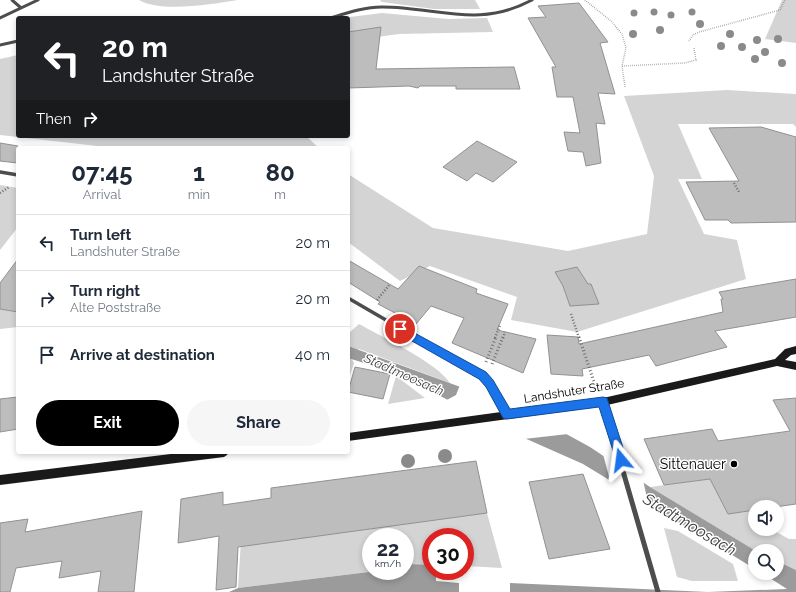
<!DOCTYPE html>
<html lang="en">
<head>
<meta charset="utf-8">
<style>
  body { margin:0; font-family:Raleway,sans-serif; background:#f6f6f7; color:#1f2937; height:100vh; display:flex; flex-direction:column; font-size:15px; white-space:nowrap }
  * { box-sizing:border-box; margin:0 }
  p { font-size:13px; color:#747a83 }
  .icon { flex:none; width:22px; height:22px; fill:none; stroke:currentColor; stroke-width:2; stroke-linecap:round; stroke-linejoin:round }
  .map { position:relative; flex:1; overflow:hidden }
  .drawer { position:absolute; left:16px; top:146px; width:334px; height:308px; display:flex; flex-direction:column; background:#fff; border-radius:4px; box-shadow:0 2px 6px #0003 }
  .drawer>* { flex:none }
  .top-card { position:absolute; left:16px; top:16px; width:334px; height:122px; border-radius:4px; box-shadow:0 2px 6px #0003; background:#202124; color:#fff; overflow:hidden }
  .tools { position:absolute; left:748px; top:500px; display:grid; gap:8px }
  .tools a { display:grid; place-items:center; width:36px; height:36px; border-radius:50%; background:#fff; box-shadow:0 2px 6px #0003; font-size:20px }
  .speed { position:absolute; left:362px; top:528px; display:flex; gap:8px; font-size:20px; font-weight:700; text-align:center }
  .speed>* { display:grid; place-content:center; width:52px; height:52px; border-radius:50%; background:#fff; box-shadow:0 2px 6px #0003; line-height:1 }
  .speed small { font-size:10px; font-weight:400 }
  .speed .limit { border:6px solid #d22; background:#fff; color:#111 }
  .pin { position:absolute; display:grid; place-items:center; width:34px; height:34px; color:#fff; margin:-17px; border:2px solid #fff; border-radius:50%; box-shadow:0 1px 4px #0007 }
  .me { position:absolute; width:44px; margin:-22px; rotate:344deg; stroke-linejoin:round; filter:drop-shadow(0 0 3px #0008) }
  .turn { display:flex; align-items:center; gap:14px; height:84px; padding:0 20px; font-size:18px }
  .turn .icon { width:52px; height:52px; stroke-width:2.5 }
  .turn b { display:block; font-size:28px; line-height:34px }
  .then { display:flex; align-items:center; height:38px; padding:0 20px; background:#0003; gap:8px; font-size:15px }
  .eta { display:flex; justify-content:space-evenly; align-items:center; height:68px; text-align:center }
  .eta b { font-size:24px; font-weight:700; line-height:28px }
  .button { display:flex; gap:8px; margin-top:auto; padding:8px 20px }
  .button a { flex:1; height:46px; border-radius:24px; background:#000; color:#fff; font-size:16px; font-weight:700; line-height:46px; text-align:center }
  .button a+a { background:#f6f6f7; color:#1f2937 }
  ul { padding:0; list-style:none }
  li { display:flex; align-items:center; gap:12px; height:56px; padding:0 20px; border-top:1px solid #e0e1e3 }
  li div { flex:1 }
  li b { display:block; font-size:15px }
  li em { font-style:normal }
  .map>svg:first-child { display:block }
  .green { fill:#d4d4d4 }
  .water { fill:#9b9b9b }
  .pier { fill:#fff }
  .building { fill:#bdbdbd; stroke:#919191 }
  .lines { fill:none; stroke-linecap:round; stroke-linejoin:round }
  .path-far2 { stroke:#6f6f6f; stroke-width:1.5; stroke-dasharray:0.5 1.5; stroke-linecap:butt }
  .path-far1 { stroke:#6f6f6f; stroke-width:2.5; stroke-dasharray:1 2; stroke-linecap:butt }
  .path { stroke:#6f6f6f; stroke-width:3; stroke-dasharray:1 2.5; stroke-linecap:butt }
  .street-far2 { stroke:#4d4d4d; stroke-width:3 }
  .street-far1 { stroke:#4d4d4d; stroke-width:3.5 }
  .street { stroke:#4d4d4d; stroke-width:5 }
  .secondary { fill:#1a1a1a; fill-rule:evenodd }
  .tree { fill:#8a8a8a }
  .route { fill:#1a73e8; stroke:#114b97 }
  .poi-dot { fill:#000; stroke:#fff; stroke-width:1.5 }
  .labels { text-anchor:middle; stroke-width:3; stroke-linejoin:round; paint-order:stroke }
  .street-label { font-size:12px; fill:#000; stroke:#fff }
  .water-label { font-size:13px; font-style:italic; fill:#3c3c3c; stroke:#fff }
  .near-poi-label { font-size:14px; fill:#000; stroke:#fff; text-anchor:end }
  .near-water-label { font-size:16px; font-style:italic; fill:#3c3c3c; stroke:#fff }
</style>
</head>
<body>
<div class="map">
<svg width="796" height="592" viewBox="0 0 796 592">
  <rect width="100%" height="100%" fill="#fff"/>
  <g class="green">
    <path d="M139,0H238C213,4 161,13 139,0Z"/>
    <path d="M380,0H475L480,9H434L382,2Z"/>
    <path d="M782,0H796V43L765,39Z"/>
    <path d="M382,13L448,19L487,18L493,32L399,34L355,40L348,47V18H342Z"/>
    <path d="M18,55V136H306L319,148H115L0,135V59Z"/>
    <path d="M727,90L796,94V127L793,124H678L702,179H678L704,234L737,240L746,279L577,332L511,320L517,297L430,266L400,281L348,242V174L433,228L568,251L647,234L654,176L624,96Z"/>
    <path d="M0,185L18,188V227L0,250Z"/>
    <path d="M0,309L18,312V327L0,329Z"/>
    <path d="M359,324C382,337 436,362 450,383L359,349L351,358L354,363L348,381V334Z"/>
    <path d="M396,376L425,398L388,404Z"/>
    <path d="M710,479L728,514L755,510V529H771L789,539H796V570L777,561V551H756L650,487Z"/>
    <path d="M487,513L502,568L465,566V537H431V565H405V537H371V571H377L238,588L241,540L271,542Z"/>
    <path d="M664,528L678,531L733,564L738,581H692L677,577Z"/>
  </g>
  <g class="water">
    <path d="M348,346L477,393L537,418L590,447L650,487L756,551L755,569L583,464L513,433L393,372L348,358Z"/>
    <path d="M777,561L796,570V592H510V583L708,592L787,589L762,573H777Z"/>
    <path d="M406,564L431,565V571H436V581L459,583V592H229L238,588L377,571H405Z"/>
  </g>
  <g class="pier">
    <path d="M460,385L537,417L568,434L524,439L512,434L445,401L456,395Z"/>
    <path d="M603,454L643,480L649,507L611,484Z"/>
  </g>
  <g class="building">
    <path d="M579,3L608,42L600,43L615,94L598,93L605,124L596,123L601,163L586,166L583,152L568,151L564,132L580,133L573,97H557L552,67H556L528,18L546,17L538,6Z"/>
    <path d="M381,27L376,69L514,67L520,89H456V86H420L418,88L409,86L348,88V32Z"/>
    <path d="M761,127L796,137V222L731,223L728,220H705L686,182L739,181L709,128Z"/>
    <path d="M477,141L517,162L493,182L476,173L467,181L443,167Z"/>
    <path d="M0,143L18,146V163L0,161Z"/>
    <path d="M18,259V312L0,309V283Z"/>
    <path d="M348,260L398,289L419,266L477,289L476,293L508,304L497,330L536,339L523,373L452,343L464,318L431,306L416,324L378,304L380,302L348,282Z"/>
    <path d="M577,267L588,284H591L599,304L570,306L563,286L555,272Z"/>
    <path d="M796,279V317L715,331L727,347L656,366L649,355L582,369L583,376L551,374L547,335L578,337L579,344L723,312L721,299H723L719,292Z"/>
    <path d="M355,367L390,374L383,399L348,392Z"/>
    <path d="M18,397V429L0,432V399Z"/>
    <path d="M796,398V504L775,507H755V510L728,514L710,479L664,485L644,439L712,429L718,441L790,431L773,400Z"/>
    <path d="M476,461L487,513L238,547L236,587L216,590L219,536L178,543L181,499L223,492V505L271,498V488Z"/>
    <path d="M583,474L610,549L549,559L529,482Z"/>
    <path d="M142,511L134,592H98L101,571L59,578L62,561L16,568L10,592H0V523L28,519L25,532Z"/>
  </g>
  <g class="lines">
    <g class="path-far2">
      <path d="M585,0L611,21L622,34L626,48L622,66L625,87"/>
      <path d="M689,41L693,35L699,32L780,10L785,0"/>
      <path d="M622,66L685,63L696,60L694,48"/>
    </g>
    <g class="path-far1">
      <path d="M734,183L739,192"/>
      <path d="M0,193L9,187"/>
      <path d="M377,300L390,284"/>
      <path d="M571,314L579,338"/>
      <path d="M495,338L500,325"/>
      <path d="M503,338L505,332"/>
    </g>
    <g class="path">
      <path d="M579,337L595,385"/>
      <path d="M486,362L496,337"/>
      <path d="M492,364L503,337"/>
    </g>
    <g class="street-far2">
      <path d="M12,0L20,7"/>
      <path d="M0,18L38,0"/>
      <path d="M331,18C347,13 364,7 382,7C438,7 478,29 532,0"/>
      <path d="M0,45L18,41"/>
    </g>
    <g class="street-far1">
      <path d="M0,172L18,175"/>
      <path d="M348,298L417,338"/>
    </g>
    <g class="street">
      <path d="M415,337L482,375L507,414"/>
      <path d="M603,402L658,592"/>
    </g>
    <g class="secondary">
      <path d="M796,346V354L791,355L785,360L796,362V370L777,366L603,406L348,441V433L603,398L775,359L785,349Z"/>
      <path d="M187,452H229L227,455L224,457L0,485V475Z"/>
    </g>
  </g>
  <g class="tree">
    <circle cx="654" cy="12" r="3.5"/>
    <circle cx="692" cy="12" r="3.5"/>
    <circle cx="634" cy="13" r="3.5"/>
    <circle cx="671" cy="15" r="3.5"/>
    <circle cx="700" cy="24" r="4"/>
    <circle cx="660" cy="30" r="4"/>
    <circle cx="633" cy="34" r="4"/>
    <circle cx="730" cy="34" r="4"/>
    <circle cx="778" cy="39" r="4"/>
    <circle cx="757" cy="40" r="4"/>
    <circle cx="721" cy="46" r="4"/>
    <circle cx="742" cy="47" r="4"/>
    <circle cx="765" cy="52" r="4"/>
    <circle cx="755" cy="59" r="4"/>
    <circle cx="782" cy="63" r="4"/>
    <circle cx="445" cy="456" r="7"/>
    <circle cx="408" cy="461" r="7"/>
  </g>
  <path class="route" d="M400,325L486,372L493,380L510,409L603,397L607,398L627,460L625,463L621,465L617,463L599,407L507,419L503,418L486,387L479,379L396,332V326Z"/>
  <circle class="poi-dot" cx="734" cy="464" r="4"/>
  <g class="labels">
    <g class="street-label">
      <text transform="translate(574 391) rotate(-9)" y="4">Landshuter Straße</text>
    </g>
    <g class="water-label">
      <text transform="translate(404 374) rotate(24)" y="5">Stadtmoosach</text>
    </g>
    <g class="near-poi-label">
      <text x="726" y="469">Sittenauer</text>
    </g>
    <g class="near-water-label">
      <text transform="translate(690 524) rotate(31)" y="6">Stadtmoosach</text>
    </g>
  </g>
</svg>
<div class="tools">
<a><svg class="icon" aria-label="sound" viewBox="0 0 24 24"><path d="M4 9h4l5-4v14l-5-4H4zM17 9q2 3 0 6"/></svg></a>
<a><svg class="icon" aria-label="search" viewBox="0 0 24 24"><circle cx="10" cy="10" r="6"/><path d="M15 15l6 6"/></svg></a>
</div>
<div class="speed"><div>22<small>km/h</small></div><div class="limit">30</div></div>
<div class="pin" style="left:400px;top:329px;background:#d93025"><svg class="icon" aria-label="arrive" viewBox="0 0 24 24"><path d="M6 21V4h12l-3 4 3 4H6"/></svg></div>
<svg class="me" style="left:621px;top:460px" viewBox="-20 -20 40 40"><path d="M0-17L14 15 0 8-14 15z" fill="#1a73e8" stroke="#fff" stroke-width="4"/></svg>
<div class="top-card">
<div class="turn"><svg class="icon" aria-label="left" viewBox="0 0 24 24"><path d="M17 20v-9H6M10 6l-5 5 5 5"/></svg><div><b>20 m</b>Landshuter Straße</div></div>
<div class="then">Then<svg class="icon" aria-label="right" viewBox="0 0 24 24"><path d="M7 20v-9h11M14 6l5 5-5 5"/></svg></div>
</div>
<section class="drawer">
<div class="eta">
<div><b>07:45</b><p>Arrival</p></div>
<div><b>1</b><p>min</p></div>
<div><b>80</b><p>m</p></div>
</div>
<ul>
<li><svg class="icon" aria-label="left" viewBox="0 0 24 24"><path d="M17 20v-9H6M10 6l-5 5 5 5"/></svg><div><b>Turn left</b><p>Landshuter Straße</p></div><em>20 m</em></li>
<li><svg class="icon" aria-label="right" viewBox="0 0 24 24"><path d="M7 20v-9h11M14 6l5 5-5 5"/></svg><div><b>Turn right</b><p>Alte Poststraße</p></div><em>20 m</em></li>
<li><svg class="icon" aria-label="arrive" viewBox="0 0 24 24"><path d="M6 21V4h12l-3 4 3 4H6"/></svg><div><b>Arrive at destination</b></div><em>40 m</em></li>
</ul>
<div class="button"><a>Exit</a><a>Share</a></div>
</section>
</div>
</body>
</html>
